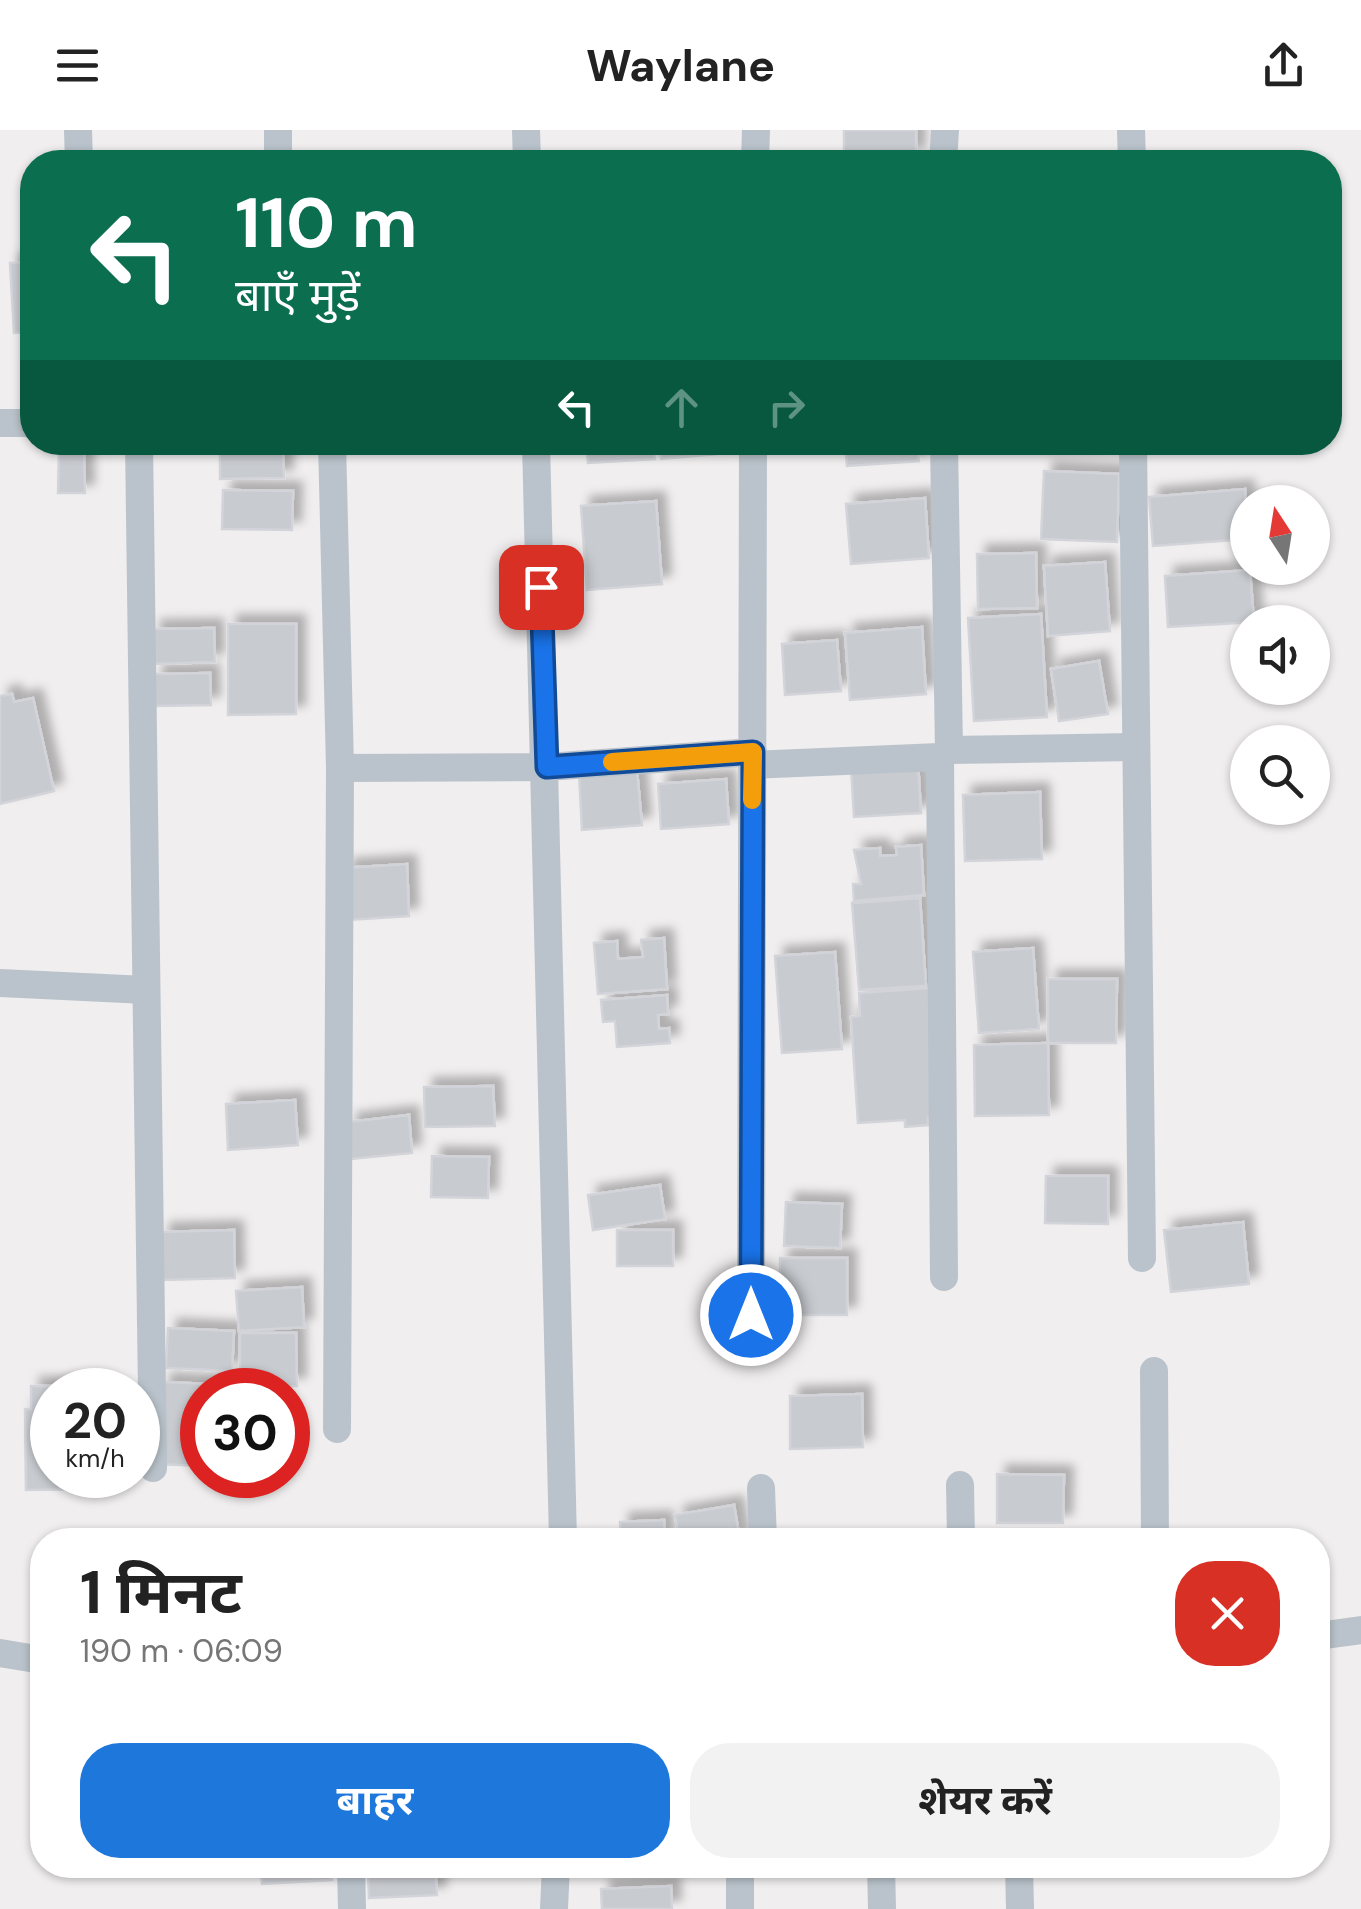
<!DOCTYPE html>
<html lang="hi">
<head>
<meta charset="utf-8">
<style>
  body { margin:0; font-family:"DM Sans","Noto Sans Devanagari",sans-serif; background:#f2f2f2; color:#222; height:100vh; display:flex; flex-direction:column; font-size:38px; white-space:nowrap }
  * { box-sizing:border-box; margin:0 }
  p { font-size:32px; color:#767676 }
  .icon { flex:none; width:55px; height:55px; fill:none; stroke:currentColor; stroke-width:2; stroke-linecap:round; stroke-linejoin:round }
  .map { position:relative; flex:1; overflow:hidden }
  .drawer { position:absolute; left:30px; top:1398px; width:1300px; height:350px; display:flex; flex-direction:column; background:#fff; border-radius:40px; box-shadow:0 2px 8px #0004 }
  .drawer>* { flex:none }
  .banner { position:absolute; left:20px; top:20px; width:1322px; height:305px; border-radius:40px; box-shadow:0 2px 8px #0004; background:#0b6e4f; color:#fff; overflow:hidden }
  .needle { width:65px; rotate:348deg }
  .controls { position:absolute; left:1230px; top:355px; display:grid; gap:20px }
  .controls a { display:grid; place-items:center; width:100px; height:100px; border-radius:50%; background:#fff; box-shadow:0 2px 8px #0004; font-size:50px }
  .speed { position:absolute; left:30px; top:1238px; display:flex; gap:20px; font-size:50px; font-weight:700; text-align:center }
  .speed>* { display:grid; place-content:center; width:130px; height:130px; border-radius:50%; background:#fff; box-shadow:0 2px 8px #0004; line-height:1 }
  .speed small { font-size:25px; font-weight:400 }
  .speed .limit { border:15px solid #d22; background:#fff; color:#111 }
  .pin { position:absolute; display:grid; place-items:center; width:85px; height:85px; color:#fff; margin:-42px; border-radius:20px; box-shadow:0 5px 15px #0006 }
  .me { position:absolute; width:110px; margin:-55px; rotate:0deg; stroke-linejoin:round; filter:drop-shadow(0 0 8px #0008) }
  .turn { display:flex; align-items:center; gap:35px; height:210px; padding:0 50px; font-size:45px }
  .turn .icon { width:130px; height:130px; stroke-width:2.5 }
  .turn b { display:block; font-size:70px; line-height:85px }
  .lanes { display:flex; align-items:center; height:95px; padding:0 50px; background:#0003; justify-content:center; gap:50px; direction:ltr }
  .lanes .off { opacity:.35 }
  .round { display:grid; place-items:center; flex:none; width:105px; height:105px; border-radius:40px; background:#f2f2f2 }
  .overview { display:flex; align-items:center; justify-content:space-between; height:170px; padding:0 50px }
  h1 { font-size:60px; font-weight:700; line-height:75px }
  .button { display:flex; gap:20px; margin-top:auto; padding:20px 50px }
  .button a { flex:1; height:115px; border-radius:40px; background:#1e77da; color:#fff; font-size:40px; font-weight:700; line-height:115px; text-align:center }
  .button a+a { background:#f2f2f2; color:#222 }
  header { display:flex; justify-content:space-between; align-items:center; height:130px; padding:0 50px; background:#fff; font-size:45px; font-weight:700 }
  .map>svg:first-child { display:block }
  .building { fill:#c8cbd0; stroke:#d2d4d9; stroke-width:2.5; filter:url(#shadow) }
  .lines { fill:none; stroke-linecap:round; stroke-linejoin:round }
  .minor { stroke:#bac3cb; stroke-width:28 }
  .route-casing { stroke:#114b97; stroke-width:25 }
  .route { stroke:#1a73e8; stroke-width:18 }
  .slow { stroke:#f59e0b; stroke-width:18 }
</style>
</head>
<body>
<header><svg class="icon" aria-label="menu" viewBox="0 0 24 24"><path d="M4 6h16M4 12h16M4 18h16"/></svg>Waylane<svg class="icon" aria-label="share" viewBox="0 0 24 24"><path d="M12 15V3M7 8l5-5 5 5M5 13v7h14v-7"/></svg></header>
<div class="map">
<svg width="1361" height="1779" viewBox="0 0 1361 1779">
  <defs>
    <filter id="shadow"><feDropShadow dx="9" dy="-9" stdDeviation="5" flood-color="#0004"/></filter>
  </defs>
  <rect width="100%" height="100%" fill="#f0eeee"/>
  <g class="building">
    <path d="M844,0H916V26L844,27Z"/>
    <path d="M32,132V202L14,203L10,133Z"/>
    <path d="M220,312H283L284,348L220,349Z"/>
    <path d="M586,312H654L655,329L588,333Z"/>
    <path d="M659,312H727L728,323L661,329Z"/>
    <path d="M845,312H917L919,331L847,336Z"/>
    <path d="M59,322H84L85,363H58Z"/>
    <path d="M1044,341L1119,344L1117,412L1041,409Z"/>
    <path d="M1245,359L1248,409L1153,416L1149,367Z"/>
    <path d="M223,360L293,361L292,400L222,399Z"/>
    <path d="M925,368L929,428L851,434L846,374Z"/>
    <path d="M656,371L662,454L587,460L581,376Z"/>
    <path d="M1036,423L1037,478L978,479L977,424Z"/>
    <path d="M1105,432L1110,501L1048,506L1044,436Z"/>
    <path d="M1250,440L1254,492L1168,497L1165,446Z"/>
    <path d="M1041,484L1047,587L974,591L968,488Z"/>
    <path d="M228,494H296V584L228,585Z"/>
    <path d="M922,497L926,564L850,570L845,503Z"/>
    <path d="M214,498L215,532L153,534L152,499Z"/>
    <path d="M837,510L841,561L785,565L782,514Z"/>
    <path d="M1099,531L1108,584L1059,591L1051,539Z"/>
    <path d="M210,543L211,575L154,576V544Z"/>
    <path d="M12,564L14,572L33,568L54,661L0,674V566Z"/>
    <path d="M918,632L921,683L854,687L851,637Z"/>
    <path d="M637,640L642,695L582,700L579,644Z"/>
    <path d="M726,649L729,694L661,699L658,654Z"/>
    <path d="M1040,662L1042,729L965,731L963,665Z"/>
    <path d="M921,715L924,765L854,771L853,754H861L854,720L880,718V726L897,725L896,717Z"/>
    <path d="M407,734L409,786L348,790L344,738Z"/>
    <path d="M920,768L926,856L859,860L852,773Z"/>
    <path d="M664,808L667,859L598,864L594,813L617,811L618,829L643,827L641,810Z"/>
    <path d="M1033,818L1039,899L979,903L973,822Z"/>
    <path d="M835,822L842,919L782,923L775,826Z"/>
    <path d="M1048,849H1117L1116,913H1048Z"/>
    <path d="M929,858L939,987L928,988V995L905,997V990L858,993L851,887L860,886L859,863Z"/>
    <path d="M667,865L668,884L658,885L659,899L669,898L670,913L617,917L615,891L603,892L601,870Z"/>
    <path d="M1048,913L1049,985L975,986L974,915Z"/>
    <path d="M493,956L495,996L425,997L424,957Z"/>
    <path d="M295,970L298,1015L228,1020L226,974Z"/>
    <path d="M409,985L412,1023L351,1029L348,992Z"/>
    <path d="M432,1026L489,1027L488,1068L431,1067Z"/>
    <path d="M1046,1046H1108V1094L1045,1093Z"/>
    <path d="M660,1055L665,1089L593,1100L588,1065Z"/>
    <path d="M786,1072L842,1074L840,1118L784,1116Z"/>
    <path d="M1243,1092L1249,1154L1171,1162L1164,1100Z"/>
    <path d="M234,1100L235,1148L162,1150L161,1102Z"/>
    <rect x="617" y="1100" width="56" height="36"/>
    <rect x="780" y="1128" width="67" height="57"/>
    <path d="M302,1157L304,1197L239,1201L236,1161Z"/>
    <path d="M168,1198L234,1201L232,1241L166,1238Z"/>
    <path d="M240,1203H296L297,1256L240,1257Z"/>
    <path d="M162,1252L233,1255V1260H202V1336L158,1334Z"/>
    <path d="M31,1256H97V1260H52V1345H101V1359L26,1360L25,1279H31Z"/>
    <path d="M862,1264L863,1317L790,1319V1266Z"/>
    <path d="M997,1344L1064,1345L1063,1393H997Z"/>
    <path d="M734,1375L740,1410L679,1409L675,1385Z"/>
    <path d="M664,1390L665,1410H621L620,1392Z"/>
    <path d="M260,1735H331L332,1750L262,1754Z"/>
    <path d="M368,1735H435L437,1765L369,1768Z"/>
    <path d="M671,1756L672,1779H602L601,1759Z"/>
  </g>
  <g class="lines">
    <g class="minor">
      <path d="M78,0L79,32"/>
      <path d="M526,0L527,32"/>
      <path d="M1131,0L1132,32"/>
      <path d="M278,32V0"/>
      <path d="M755,32L756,0"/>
      <path d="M943,32L945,0"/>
      <path d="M0,293H32"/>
      <path d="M139,312L153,1338"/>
      <path d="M332,312L340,638L337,1299"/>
      <path d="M536,312L563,1410"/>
      <path d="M944,312L949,620"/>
      <path d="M1133,312L1142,1128"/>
      <path d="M940,627L944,1147"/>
      <path d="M752,635L940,627L949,620L1135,617"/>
      <path d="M340,638L547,637L753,622"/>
      <path d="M0,853L146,860"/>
      <path d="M751,1185L753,312"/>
      <path d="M1154,1241L1155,1410"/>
      <path d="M960,1355L961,1410"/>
      <path d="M761,1358L763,1410"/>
      <path d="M1318,1506L1361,1500"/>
      <path d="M0,1523L42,1530"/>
      <path d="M351,1735L352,1779"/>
      <path d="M740,1735V1779"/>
      <path d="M881,1735L882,1779"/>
      <path d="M1019,1735L1020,1779"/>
      <path d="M554,1779L556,1735"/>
    </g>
  </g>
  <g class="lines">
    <g class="route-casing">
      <path id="route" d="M541,457L547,637L753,622L751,1185"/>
    </g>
    <use href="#route" class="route"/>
    <path class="slow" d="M612,632L753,622L752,670"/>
  </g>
</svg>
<div class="controls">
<a><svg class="needle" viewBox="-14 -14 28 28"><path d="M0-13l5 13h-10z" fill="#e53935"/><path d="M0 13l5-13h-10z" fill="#767676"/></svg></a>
<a><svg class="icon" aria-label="sound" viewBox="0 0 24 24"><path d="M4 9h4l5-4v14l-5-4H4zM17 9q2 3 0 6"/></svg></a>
<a><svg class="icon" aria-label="search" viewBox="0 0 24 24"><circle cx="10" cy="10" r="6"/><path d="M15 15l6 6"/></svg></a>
</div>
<div class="speed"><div>20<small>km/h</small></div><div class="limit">30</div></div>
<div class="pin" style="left:541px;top:457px;background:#d93025"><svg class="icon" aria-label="arrive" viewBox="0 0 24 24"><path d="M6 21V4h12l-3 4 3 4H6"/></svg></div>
<svg class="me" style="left:751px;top:1185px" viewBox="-20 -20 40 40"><circle r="17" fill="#1a73e8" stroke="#fff" stroke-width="3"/><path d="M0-11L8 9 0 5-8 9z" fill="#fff"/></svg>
<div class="banner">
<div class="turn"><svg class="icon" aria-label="left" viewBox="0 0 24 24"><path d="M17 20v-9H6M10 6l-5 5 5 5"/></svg><div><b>110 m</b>बाएँ मुड़ें</div></div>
<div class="lanes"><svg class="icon" aria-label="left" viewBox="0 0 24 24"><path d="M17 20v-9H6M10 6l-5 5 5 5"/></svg><svg class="icon off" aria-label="ahead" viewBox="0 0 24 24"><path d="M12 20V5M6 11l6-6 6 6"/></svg><svg class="icon off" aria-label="right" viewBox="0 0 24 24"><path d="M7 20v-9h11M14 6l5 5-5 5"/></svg></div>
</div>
<section class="drawer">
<div class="overview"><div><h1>1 मिनट</h1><p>190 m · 06:09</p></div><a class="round" style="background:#d93025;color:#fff"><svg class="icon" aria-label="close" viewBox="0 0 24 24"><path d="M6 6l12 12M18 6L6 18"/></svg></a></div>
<div class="button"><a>बाहर</a><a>शेयर करें</a></div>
</section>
</div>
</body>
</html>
